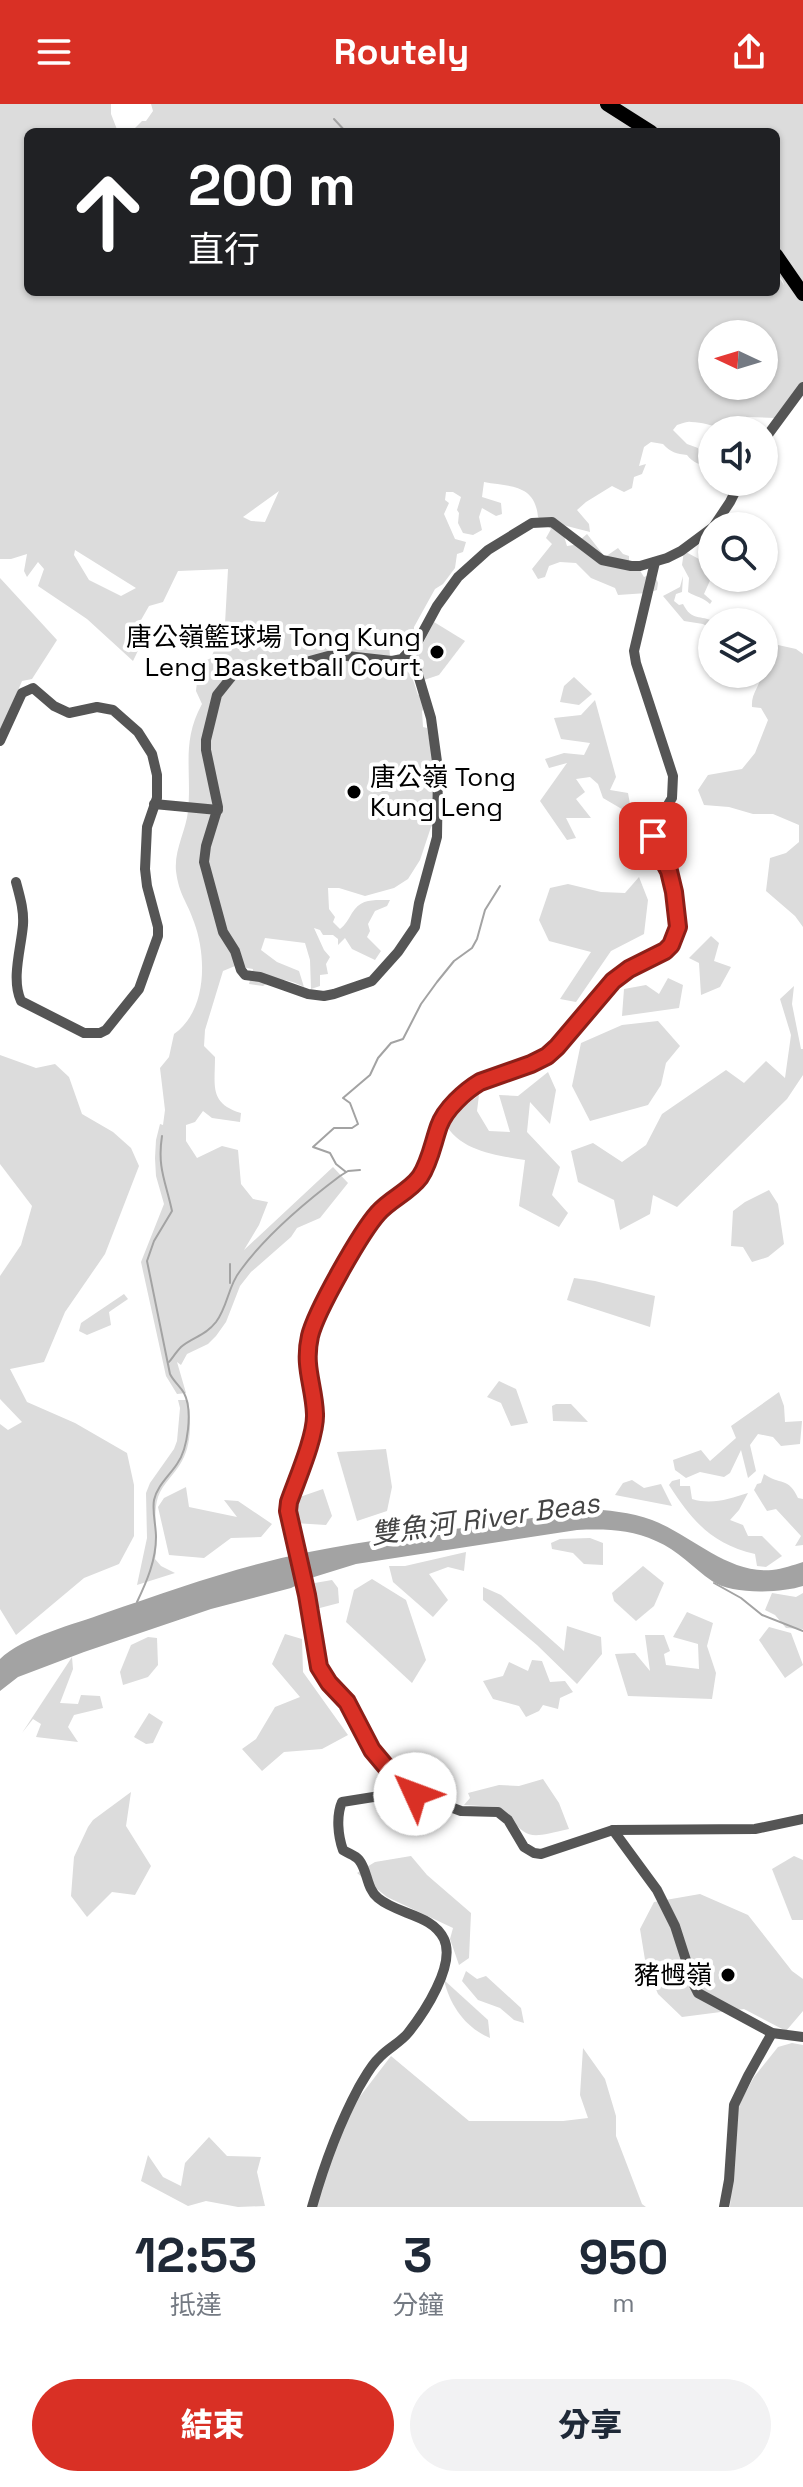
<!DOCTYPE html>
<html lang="zh-TW">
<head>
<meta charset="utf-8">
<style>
  body { margin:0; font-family:"Space Grotesk","Noto Sans TC",sans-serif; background:#f2f2f3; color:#1f2937; height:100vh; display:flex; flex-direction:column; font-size:30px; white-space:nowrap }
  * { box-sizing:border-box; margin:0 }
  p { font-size:26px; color:#747a83 }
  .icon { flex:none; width:44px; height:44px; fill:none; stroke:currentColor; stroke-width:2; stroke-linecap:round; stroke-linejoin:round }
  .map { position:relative; height:2103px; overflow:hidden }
  .sheet { display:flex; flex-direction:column; background:#fff; flex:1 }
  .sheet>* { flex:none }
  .hud { position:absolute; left:24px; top:24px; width:756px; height:168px; border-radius:12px; box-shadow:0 2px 6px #0004; background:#202124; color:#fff; overflow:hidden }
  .needle { width:52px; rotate:274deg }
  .tools { position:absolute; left:698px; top:216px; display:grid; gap:16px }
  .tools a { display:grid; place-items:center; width:80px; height:80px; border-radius:50%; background:#fff; box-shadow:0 2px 6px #0004; font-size:40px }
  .pin { position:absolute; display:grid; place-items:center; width:68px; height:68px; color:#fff; margin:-34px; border-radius:16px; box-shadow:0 4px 12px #0006 }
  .me { position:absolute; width:88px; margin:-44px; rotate:313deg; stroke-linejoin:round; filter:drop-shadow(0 0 6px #0008) }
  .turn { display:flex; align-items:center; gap:28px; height:168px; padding:0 32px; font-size:36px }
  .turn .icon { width:104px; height:104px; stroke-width:2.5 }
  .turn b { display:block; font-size:56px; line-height:68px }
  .eta { display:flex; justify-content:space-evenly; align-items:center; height:136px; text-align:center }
  .eta b { font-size:48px; font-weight:800; line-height:56px }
  .cta { display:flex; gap:16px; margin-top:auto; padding:16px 32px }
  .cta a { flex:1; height:92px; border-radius:48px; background:#d93025; color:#fff; font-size:32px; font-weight:800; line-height:92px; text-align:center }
  .cta a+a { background:#f2f2f3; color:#1f2937 }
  header { display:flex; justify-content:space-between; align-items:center; height:104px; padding:0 32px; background:#d93025; color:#fff; font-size:36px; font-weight:800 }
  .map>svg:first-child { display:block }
  .green { fill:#dcdcdc; fill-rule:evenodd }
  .water { fill:#a3a3a3 }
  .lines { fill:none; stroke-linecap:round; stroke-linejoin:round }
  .stream { stroke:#a3a3a3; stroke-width:2 }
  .major-casing { stroke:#dbdbdb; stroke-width:18 }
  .minor { stroke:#555; stroke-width:10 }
  .major { stroke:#000; stroke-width:14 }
  .route-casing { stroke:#8d1f18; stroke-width:20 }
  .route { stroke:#d93025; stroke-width:14 }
  .poi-dot { fill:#000; stroke:#fff; stroke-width:3 }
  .labels { text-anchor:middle; stroke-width:8; stroke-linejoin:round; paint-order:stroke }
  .poi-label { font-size:26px; fill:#000; stroke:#fff; text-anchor:end }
  .water-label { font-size:28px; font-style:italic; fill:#444; stroke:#fff }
</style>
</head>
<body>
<header><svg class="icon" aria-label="menu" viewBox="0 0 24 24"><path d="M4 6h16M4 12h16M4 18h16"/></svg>Routely<svg class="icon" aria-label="share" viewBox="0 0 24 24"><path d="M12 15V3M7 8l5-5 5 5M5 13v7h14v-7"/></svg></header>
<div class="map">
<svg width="803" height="2103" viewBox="0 0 803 2103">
  <rect width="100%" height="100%" fill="#fff"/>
  <g class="green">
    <path d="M0,0H111V10L118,28H28V188H776V169L784,181L780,167L795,163L791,157L783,164L776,162V28H131L142,17H146L153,7L151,0H803V280L775,314L747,313L752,326H738L735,318C713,327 710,318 691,318C686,317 682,320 677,321L673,326L687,340L698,344L699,349L708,352L712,340V361C702,362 694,360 687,351C677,350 670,348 663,340L651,338L644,343L639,362L646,360L642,370L634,373L632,384L624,388L612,382L586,398L577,406L589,420L590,428L563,421V429L567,442L574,441L587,430L605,453L618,444L623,450L629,452V459L639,465L644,473L654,469L658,479L657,486L647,489L618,491L615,484L591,474L576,459L560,458L549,462L545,473L538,475L532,465L552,440L546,434L551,425L538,413C535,380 511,383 484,378L482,393L501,399L502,410L496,412L482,404L479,413L482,426L473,431L463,429L458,419L459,409L457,406L461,393L453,388H446L445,396L449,399L444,410L455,435L466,438L463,448L457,450L455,464L443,480L435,485L414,523V528L411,531L402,527L389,540L390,553L382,561C410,564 410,565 418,591L423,590L429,599L422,607L423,623L427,624L434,660L438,716L431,723L420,756L408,775L394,784L365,792L339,784H328L329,805L335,813L333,818L340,825C346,820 348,816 352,809C361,794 374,796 390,796L387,802L375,807L368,820L370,827L367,833L381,847L375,856L352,845L345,834L338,841V835L333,831H323L320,826L314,824L324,846L330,853L326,860L328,870L320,871V882L311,885L310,856L305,839L265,834L261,846L277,858L299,867L304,883C290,876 278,872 263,882L249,880L253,865L235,862L223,867L205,926L204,942L215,953C215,982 209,999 241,1009L240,1018L212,1014L203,1007L195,1018L186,1021V1037L197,1054L222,1042L238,1046L241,1080L253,1095L268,1098L259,1121L244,1146L333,1063L348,1079L320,1114L297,1124L291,1133L251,1168L240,1182L226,1218L216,1232L208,1240L187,1250L181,1261L177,1258L186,1289L177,1290L166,1272L141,1158L164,1100L156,1072L155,1054L156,1036L160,1020L163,1021L165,1006L160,964L169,953L174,930C207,907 207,853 194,818C187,797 179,791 176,767C174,746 186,727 188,707C192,666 181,638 202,600L196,587L199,560L211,554L225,520L228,465L178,467L163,498L149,502L141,516L149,524L133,557L87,515L38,482L44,465L38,458L27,473L24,467L27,450L11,455H0ZM712,230H764V282H712ZM279,387L265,418L251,417L243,413ZM75,446L136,484L121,492L89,476L74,451Z"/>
    <path d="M684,447L712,462V472L704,490L712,497L710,500C703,493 696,493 688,488L689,474L682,461Z"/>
    <path d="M683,472L682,488L676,490L674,497L679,501L683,500C692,518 700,510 715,518H712V525L703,520L684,517L663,492L680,483Z"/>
    <path d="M0,474L57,536L32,575L22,577L0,629Z"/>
    <path d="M434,518L465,537L439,571L424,576L417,551Z"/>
    <path d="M778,541L796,545L803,550V823L795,812L766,787L770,754L786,749L799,738V721L773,710H753L729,703L704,701L698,686L708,671L742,665L755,649L768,616L761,604L752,603C751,588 760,584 761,570H764V559L775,553Z"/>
    <path d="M574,573L592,590L579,601L560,598L564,582Z"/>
    <path d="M595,596L616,673L610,686L628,689L632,711L603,694L598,680L590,673L576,675L585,688L576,695L591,714H566L576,734L567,736L540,697L567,659L549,664L545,655L564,649L584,651L590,639L561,635L554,614L581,611Z"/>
    <path d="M639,773L648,796L644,830L611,847L576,898L560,895L591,848L549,837L539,816L550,784L568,780L601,788L625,789Z"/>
    <path d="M711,832L719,839L714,857L731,863L720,883L701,891L699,859L689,854Z"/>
    <path d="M668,874L683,881L679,904L622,912L624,885L646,881L659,890Z"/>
    <path d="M794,882L792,900L801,945H803V971L787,995L677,1103L653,1091L650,1110L620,1126L614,1096L578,1078L571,1047L593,1039L622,1058L646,1041L662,1010L726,966L744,979L766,957L785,974L791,931L780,895Z"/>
    <path d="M658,917L680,942L666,959L661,981L648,1001L590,1017L572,982L581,939L622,921Z"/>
    <path d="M0,951L36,964L55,960L69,973L82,1010L113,1028L131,1044L139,1062L105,1150L65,1208L44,1258L10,1265L27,1298L75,1319L127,1349L134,1381V1432L119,1460L84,1474L16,1531L0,1505V1320L8,1326L22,1318L0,1295V1172L21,1141L32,1102L0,1060Z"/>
    <path d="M548,968L556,986L550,1020L530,998L527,1028L560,1063L552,1091L568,1109L559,1123L519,1102L525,1056C494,1051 460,1047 444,1018L479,991L477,1007L489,1027L510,1028L499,991L518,992Z"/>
    <path d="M769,1086L778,1100L784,1140L768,1153L752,1158L743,1143L731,1142L733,1107L745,1098Z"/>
    <path d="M574,1174L595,1177L655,1192L650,1223L567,1196Z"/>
    <path d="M124,1190L128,1195L109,1208L111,1221L87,1231L79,1227L81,1219Z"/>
    <path d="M499,1277L516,1285L528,1319L511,1322L501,1299L487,1293Z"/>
    <path d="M779,1288L784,1302L785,1318L802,1317L800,1340L781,1342L773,1333L758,1330L750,1341L756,1367L748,1374L741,1346L730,1369L724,1373L700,1368L686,1374L675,1366L673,1356L701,1346L710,1357L736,1334L731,1322Z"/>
    <path d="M178,1296H188C191,1315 192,1339 182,1357C175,1370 163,1379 158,1393C152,1411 159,1435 155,1455L161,1462L175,1469L137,1481L147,1434L146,1389L150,1379L174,1345L177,1337L180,1304Z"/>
    <path d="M556,1300H571L588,1318L553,1317L552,1302Z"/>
    <path d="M386,1345L392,1383L387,1407L357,1417L337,1348Z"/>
    <path d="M764,1370C779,1381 789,1373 798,1394L803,1395V1441L795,1442L801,1432L776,1405L767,1407L754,1386L757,1380L761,1379Z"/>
    <path d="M680,1375V1382H690L692,1395C712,1401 729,1395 748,1389L739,1406L730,1416L743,1421L748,1432H762L782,1452L766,1463L757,1462L755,1450C712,1440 692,1417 669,1381L672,1377Z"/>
    <path d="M632,1376L644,1384L661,1380L672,1402L615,1391L623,1379Z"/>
    <path d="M186,1383L189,1403L237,1413L224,1396L238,1397L272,1420L261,1433L231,1434L204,1454L169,1451L158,1403L164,1394Z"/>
    <path d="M323,1385L332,1412L326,1421L294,1419L291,1396Z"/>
    <path d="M590,1434L603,1439V1461L584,1460L573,1449L552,1445L551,1439L560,1435Z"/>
    <path d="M466,1448L464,1467L448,1463L429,1470L448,1496L433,1513L393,1478L389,1462H405Z"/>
    <path d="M643,1462L664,1479L654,1502L636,1517L614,1497L612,1489Z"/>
    <path d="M372,1475L406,1496L426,1556L412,1579L346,1518L354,1486Z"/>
    <path d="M332,1476L338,1484L339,1499L316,1505L309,1480Z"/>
    <path d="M483,1483L501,1491L564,1547L567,1522L601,1533L602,1550L577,1580L537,1541L483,1496Z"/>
    <path d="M772,1489L796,1493L803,1489V1525L786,1524L775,1511L765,1506Z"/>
    <path d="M687,1508L713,1519L707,1542L716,1569L712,1595L628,1592L615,1550L635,1549L650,1567L645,1531H664L670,1547L664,1550L666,1561L699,1565L698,1540L673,1533Z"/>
    <path d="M769,1523L791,1529L803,1561L785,1574L759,1536Z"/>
    <path d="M285,1530L302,1535L303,1568L348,1631L322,1645L284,1648L262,1667L242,1645L256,1635L275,1603L300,1593L272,1560Z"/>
    <path d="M148,1533L157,1534L158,1561L148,1573L123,1581L120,1568L131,1541Z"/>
    <path d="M72,1553L73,1565L60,1599L78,1600L81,1591L100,1592L103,1604L74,1611L68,1623L78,1638L36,1633L41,1620L33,1615L22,1629Z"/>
    <path d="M532,1556L542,1557L550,1578L565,1577L573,1588L560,1594L558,1605L543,1601L539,1607L526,1613L519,1602L493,1595L483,1577L503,1572L509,1558L528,1567Z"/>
    <path d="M149,1609L163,1618L153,1639L146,1640L134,1633Z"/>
    <path d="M543,1675L559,1699L569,1725C525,1735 530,1736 499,1703L464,1701L470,1694L468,1689L499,1681L519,1682Z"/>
    <path d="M131,1688L126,1722L151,1762L135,1791L112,1788L87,1813L71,1792L74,1753L88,1723L93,1716Z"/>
    <path d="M411,1752L427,1771L471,1809L469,1854L459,1861L450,1835L453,1824L387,1793L357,1769L375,1758Z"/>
    <path d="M794,1752L803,1756V1816H792L772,1765Z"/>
    <path d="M700,1790L748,1811L792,1867L803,1875V1907L786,1927L744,1905L682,1913L658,1890L646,1862L640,1825L654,1798Z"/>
    <path d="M466,1867L477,1875L486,1872L521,1904L524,1919L514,1916L500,1904L478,1896L462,1877Z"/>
    <path d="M444,1876L488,1916L490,1934C466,1924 450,1902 444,1876Z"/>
    <path d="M792,1939L803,1941V2103H730L737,2004L754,1973L778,1943Z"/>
    <path d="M583,1944L605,1975L616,2012V2032L642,2100L646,2103H316L325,2067L355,1999L391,1952L469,2017H563L588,2014L580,1991Z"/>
    <path d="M209,2033L227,2052L261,2053L257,2068L265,2102L238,2103L206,2097L188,2102L141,2077L148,2051L163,2073L181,2082L185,2059Z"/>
  </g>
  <path class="water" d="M585,1405C608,1406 630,1408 652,1416C691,1431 728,1470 772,1466C783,1465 793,1461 803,1458V1482C781,1489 731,1491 712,1477C693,1464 678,1446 656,1437C630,1425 605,1425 577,1426L356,1460L314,1473L291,1484L211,1505L84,1548L18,1573L0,1587V1555C22,1533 76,1520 105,1509C172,1486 239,1462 309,1448C400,1430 493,1422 585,1405Z"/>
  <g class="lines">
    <g class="stream">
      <path d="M334,15L346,28"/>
      <path d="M346,1068L336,1060L330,1049L313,1043L334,1024H352L358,1020L350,999L343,994L370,971L378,954L391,939L403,935L421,900L437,878L454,857L472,844L477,835L485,806L500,782"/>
      <path d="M230,1160V1179"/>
      <path d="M169,1258C173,1253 177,1247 181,1243C193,1233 205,1232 216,1218C228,1202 228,1182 240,1167C266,1131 304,1099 340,1072L348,1067L360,1066"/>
      <path d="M714,1479L741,1494L762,1511L803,1527"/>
      <path d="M137,1498C147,1477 156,1456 156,1433C156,1421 152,1408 154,1396C157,1382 169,1372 177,1360C188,1345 193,1306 184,1289C180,1282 174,1278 170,1270L147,1157L154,1137L172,1107C166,1078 157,1064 162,1032"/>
    </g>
    <g class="major-casing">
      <g id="major">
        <path d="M607,0L651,28"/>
        <path d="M776,151L803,190"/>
      </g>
    </g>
    <g class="minor">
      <path d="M764,336L803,283"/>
      <path d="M714,422L730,398L740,378"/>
      <path d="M655,458L634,547L636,559L673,672L672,694L653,725V732L654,739L669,767L678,823C671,853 651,851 629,865C600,884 579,917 557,943L547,952L471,984L440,1019L430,1054L420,1073L413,1082L389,1098L368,1121L320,1207L310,1232L307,1255L315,1316L289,1398L288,1407L307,1491L319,1563L329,1579L347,1598L372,1646L403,1683L413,1689L461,1707L498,1708L508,1716L524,1743L534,1749L541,1750L613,1726L755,1725L803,1715"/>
      <path d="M411,547L431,614L438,665L437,733L419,799L415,823L398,848L372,877L334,890L324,892L308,890L260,873L245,871L241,866L235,847L223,828L204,758L206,742L218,703L206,646V636L217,591L233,571L240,568L284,564L328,552H347L392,557L402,555L417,539L437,502L458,473L488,446L532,419L552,418L602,456L631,462H640L667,454L681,447L712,424"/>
      <path d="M0,637L22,589L33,584L54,602L69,609L97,603L113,606L138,628L152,650L157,671V694L147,723L145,765L147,782L158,823V832L139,885L106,926L100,929H84L21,897C11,875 21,845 23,821C24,806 20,793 16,778"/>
      <path d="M154,700L218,706"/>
      <path d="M613,1726L657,1786L675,1822L694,1881L698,1889L772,1929L803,1933"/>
      <path d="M312,2103C324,2061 338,2022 359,1983C365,1973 371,1961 380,1953C388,1944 400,1939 408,1929C424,1909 456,1861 444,1835C432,1810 398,1811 378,1794C366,1784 368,1767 359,1756C355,1751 349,1750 343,1746C338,1732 336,1712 342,1698L386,1691L403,1683"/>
      <path d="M724,2103L729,2076L734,2001L748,1972L772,1929"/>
    </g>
    <use href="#major" class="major"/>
  </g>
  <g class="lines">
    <g class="route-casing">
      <path id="route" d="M415,1690L403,1683L372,1646L347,1598L329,1579L319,1563L307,1491L288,1407L289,1398C297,1375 316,1332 315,1310C314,1281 303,1263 310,1232C316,1207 361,1128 378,1109C390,1095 409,1088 420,1073C430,1058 433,1039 439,1022C445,1005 465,987 480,978L531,960L547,952L557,943L613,877L629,865L665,847L671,841L678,823L674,788L669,767L654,739L653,732"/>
    </g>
    <use href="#route" class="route"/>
  </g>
  <g class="poi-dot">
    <circle cx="437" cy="548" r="8"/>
    <circle cx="354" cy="688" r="8"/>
    <circle cx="728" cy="1871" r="8"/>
  </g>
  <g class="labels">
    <g class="poi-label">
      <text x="421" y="542">唐公嶺籃球場 Tong Kung<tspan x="421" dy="30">Leng Basketball Court</tspan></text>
      <text x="370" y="682" text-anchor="start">唐公嶺 Tong<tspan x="370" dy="30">Kung Leng</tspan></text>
      <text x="712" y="1880">豬乸嶺</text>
    </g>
    <g class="water-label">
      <text transform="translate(485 1414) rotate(-8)" y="10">雙魚河 River Beas</text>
    </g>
  </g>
</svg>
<div class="tools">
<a><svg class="needle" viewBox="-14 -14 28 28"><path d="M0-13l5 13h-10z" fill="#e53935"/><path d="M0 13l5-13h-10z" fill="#747a83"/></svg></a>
<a><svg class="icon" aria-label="sound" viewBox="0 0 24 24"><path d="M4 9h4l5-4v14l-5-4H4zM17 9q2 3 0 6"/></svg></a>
<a><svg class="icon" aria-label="search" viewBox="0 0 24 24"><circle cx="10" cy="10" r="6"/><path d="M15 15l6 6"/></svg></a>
<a><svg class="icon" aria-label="layers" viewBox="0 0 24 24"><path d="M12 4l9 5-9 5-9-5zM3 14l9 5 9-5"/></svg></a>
</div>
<div class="pin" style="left:653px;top:732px;background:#d93025"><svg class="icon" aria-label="arrive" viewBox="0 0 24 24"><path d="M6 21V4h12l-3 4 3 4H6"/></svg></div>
<svg class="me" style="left:415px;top:1690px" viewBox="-20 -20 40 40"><circle r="19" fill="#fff"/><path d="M0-13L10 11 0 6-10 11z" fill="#d93025"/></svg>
<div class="hud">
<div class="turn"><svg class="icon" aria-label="ahead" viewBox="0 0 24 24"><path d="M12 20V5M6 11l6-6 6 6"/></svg><div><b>200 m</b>直行</div></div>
</div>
</div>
<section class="sheet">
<div class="eta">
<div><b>12:53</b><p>抵達</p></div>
<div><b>3</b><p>分鐘</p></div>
<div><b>950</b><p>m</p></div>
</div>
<div class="cta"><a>結束</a><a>分享</a></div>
</section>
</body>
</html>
